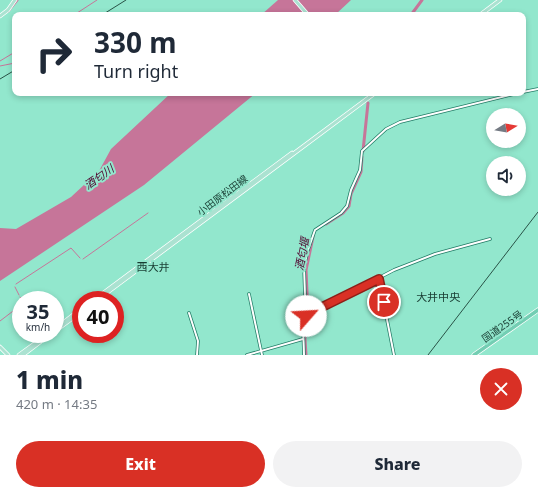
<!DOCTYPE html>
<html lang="en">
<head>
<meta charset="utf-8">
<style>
  body { margin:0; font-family:"Noto Sans","Noto Sans JP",sans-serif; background:#f2f2f3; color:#1f2937; height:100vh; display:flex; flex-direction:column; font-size:15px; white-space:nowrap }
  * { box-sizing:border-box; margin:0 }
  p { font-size:13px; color:#747a83 }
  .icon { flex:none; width:22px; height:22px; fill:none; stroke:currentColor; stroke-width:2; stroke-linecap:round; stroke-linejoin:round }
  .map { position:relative; height:355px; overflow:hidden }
  .side { display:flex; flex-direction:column; background:#fff; flex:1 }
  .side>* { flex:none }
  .hud { position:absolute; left:12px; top:12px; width:514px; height:84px; border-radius:8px; box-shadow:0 2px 6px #0003; background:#fff; color:#1f2937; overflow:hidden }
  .needle { width:26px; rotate:79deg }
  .tools { position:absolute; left:486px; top:108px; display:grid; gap:8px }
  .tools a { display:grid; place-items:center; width:40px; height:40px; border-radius:50%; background:#fff; box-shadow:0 2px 6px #0003; font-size:20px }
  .speed { position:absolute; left:12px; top:291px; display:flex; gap:8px; font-size:20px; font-weight:700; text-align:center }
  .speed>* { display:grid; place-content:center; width:52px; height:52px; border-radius:50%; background:#fff; box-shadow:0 2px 6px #0003; line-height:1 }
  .speed small { font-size:10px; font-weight:400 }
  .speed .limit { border:6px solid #d22; background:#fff; color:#111 }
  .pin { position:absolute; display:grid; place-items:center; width:34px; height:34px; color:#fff; margin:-17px; border:2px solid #fff; border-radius:50%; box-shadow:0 1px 4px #0007 }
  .me { position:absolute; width:44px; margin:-22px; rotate:64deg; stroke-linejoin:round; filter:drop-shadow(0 0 3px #0008) }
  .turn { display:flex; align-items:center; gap:14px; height:84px; padding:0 16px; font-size:18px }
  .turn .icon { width:52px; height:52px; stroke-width:2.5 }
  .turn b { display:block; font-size:28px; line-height:34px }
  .round { display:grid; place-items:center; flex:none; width:42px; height:42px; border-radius:21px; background:#f2f2f3 }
  .summary { display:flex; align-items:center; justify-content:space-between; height:68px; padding:0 16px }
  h1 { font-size:24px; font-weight:800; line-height:30px }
  .action { display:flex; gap:8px; margin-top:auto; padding:8px 16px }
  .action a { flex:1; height:46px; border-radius:24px; background:#d93025; color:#fff; font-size:16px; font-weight:800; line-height:46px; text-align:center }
  .action a+a { background:#f2f2f3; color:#1f2937 }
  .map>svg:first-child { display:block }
  .water { fill:#c67599 }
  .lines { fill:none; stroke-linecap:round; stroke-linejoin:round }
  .stream { stroke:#c67599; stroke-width:1 }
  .river { stroke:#c67599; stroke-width:3 }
  .minor-casing { stroke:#207b65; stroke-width:3.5 }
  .major-casing { stroke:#fff; stroke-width:4.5 }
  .highway-casing { stroke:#fff; stroke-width:5 }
  .minor { stroke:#fff; stroke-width:2 }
  .major { stroke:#abe2d1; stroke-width:3 }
  .highway { stroke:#73ceb3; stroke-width:3.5 }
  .rail { stroke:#295347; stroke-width:1 }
  .route-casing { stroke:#8d1f18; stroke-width:10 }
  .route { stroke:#d93025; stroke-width:7 }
  .labels { text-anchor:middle; stroke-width:4; stroke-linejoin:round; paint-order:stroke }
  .street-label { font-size:10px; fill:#183c32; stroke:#92e7cd }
  .water-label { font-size:11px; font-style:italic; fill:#520731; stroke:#92e7cd }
  .neighbourhood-label { font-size:11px; fill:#183c32; stroke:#92e7cd }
</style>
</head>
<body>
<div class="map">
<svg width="538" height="355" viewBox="0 0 538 355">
  <rect width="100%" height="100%" fill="#92e7cd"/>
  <g class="water">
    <path d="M278,0H351L335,15H261Z"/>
    <path d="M171,93H256L144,185L0,281V228L16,229L71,197L99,171L111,149Z"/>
  </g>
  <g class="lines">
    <g class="stream">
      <path d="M74,15L97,0"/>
      <path d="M0,61L15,52"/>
      <path d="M0,66L15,63"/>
      <path d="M83,259L148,213"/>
      <path d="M16,284L71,248L80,258"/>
      <path d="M15,287L19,295"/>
      <path d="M20,297L22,300"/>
      <path d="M0,321L21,305"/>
    </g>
    <g class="river">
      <path d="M8,11L17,0"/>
      <path d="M411,15L422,0"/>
      <path d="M363,151L368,103"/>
      <path d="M326,224L343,213L349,206L351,194L361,172L362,157"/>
      <path d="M306,355L304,324L308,315L306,270L313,237"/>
    </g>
    <g class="minor-casing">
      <g id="minor">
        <path d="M523,92L538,89"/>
        <path d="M379,279L394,355"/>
        <path d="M249,294L262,355"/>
        <path d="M307,312L323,307L394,270L435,254L490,239"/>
        <path d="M189,313L198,341L197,355"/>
        <path d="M247,355L303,339"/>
        <path d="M304,355L303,325L307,312L305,296L304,266L308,250L315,230L341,213L347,206L351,190L360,170L362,151L386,129L400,122L518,93"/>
      </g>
    </g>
    <g class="major-casing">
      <g id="major">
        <path d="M295,0L308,15"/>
        <path d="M480,15L500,0"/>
        <path d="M0,16L8,10L15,0"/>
        <path d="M94,300L292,153"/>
        <path d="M97,300L375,93"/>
        <path d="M55,329L81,309"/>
        <path d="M55,331L81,312"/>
        <path d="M0,347L8,355"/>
        <path d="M19,355L48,334"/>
        <path d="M23,355L40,342"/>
      </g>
    </g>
    <g class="highway-casing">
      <path id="highway" d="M474,355L538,310"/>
    </g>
    <use href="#minor" class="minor"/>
    <use href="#major" class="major"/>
    <use href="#highway" class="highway"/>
    <g class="rail">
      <path d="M102,15L126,0"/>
      <path d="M0,79L15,70"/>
      <path d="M428,355L538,212"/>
    </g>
  </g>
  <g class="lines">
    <g class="route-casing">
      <path id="route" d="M306,316L307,312L316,310L379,279L384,302"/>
    </g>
    <use href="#route" class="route"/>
  </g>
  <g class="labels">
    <g class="street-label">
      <text transform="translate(222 195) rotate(-37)" y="4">小田原松田線</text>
      <text transform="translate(502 326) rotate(-35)" y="4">国道255号</text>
    </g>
    <g class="water-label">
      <text transform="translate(99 177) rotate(-35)" y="4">酒匂川</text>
      <text transform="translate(302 254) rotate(-79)" y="4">酒匂堰</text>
    </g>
    <g class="neighbourhood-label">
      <text x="153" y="271">西大井</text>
      <text x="438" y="301">大井中央</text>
    </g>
  </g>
</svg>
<div class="tools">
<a><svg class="needle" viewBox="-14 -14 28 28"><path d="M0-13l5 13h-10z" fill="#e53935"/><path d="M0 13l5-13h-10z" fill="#747a83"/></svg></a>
<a><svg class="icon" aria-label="sound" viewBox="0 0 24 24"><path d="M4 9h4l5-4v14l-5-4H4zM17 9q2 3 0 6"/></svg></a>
</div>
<div class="speed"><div>35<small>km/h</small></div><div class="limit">40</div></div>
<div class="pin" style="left:384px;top:302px;background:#d93025"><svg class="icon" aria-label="arrive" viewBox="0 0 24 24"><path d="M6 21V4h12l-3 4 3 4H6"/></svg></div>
<svg class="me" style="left:306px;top:316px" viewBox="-20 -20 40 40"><circle r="19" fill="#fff"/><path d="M0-13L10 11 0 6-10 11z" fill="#d93025"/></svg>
<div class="hud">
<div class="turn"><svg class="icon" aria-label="right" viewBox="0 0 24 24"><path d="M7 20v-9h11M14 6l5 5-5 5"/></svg><div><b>330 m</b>Turn right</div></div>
</div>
</div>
<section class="side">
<div class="summary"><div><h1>1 min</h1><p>420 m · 14:35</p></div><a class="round" style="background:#d93025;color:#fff"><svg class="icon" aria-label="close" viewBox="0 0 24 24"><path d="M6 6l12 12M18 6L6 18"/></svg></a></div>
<div class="action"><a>Exit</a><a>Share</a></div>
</section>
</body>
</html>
